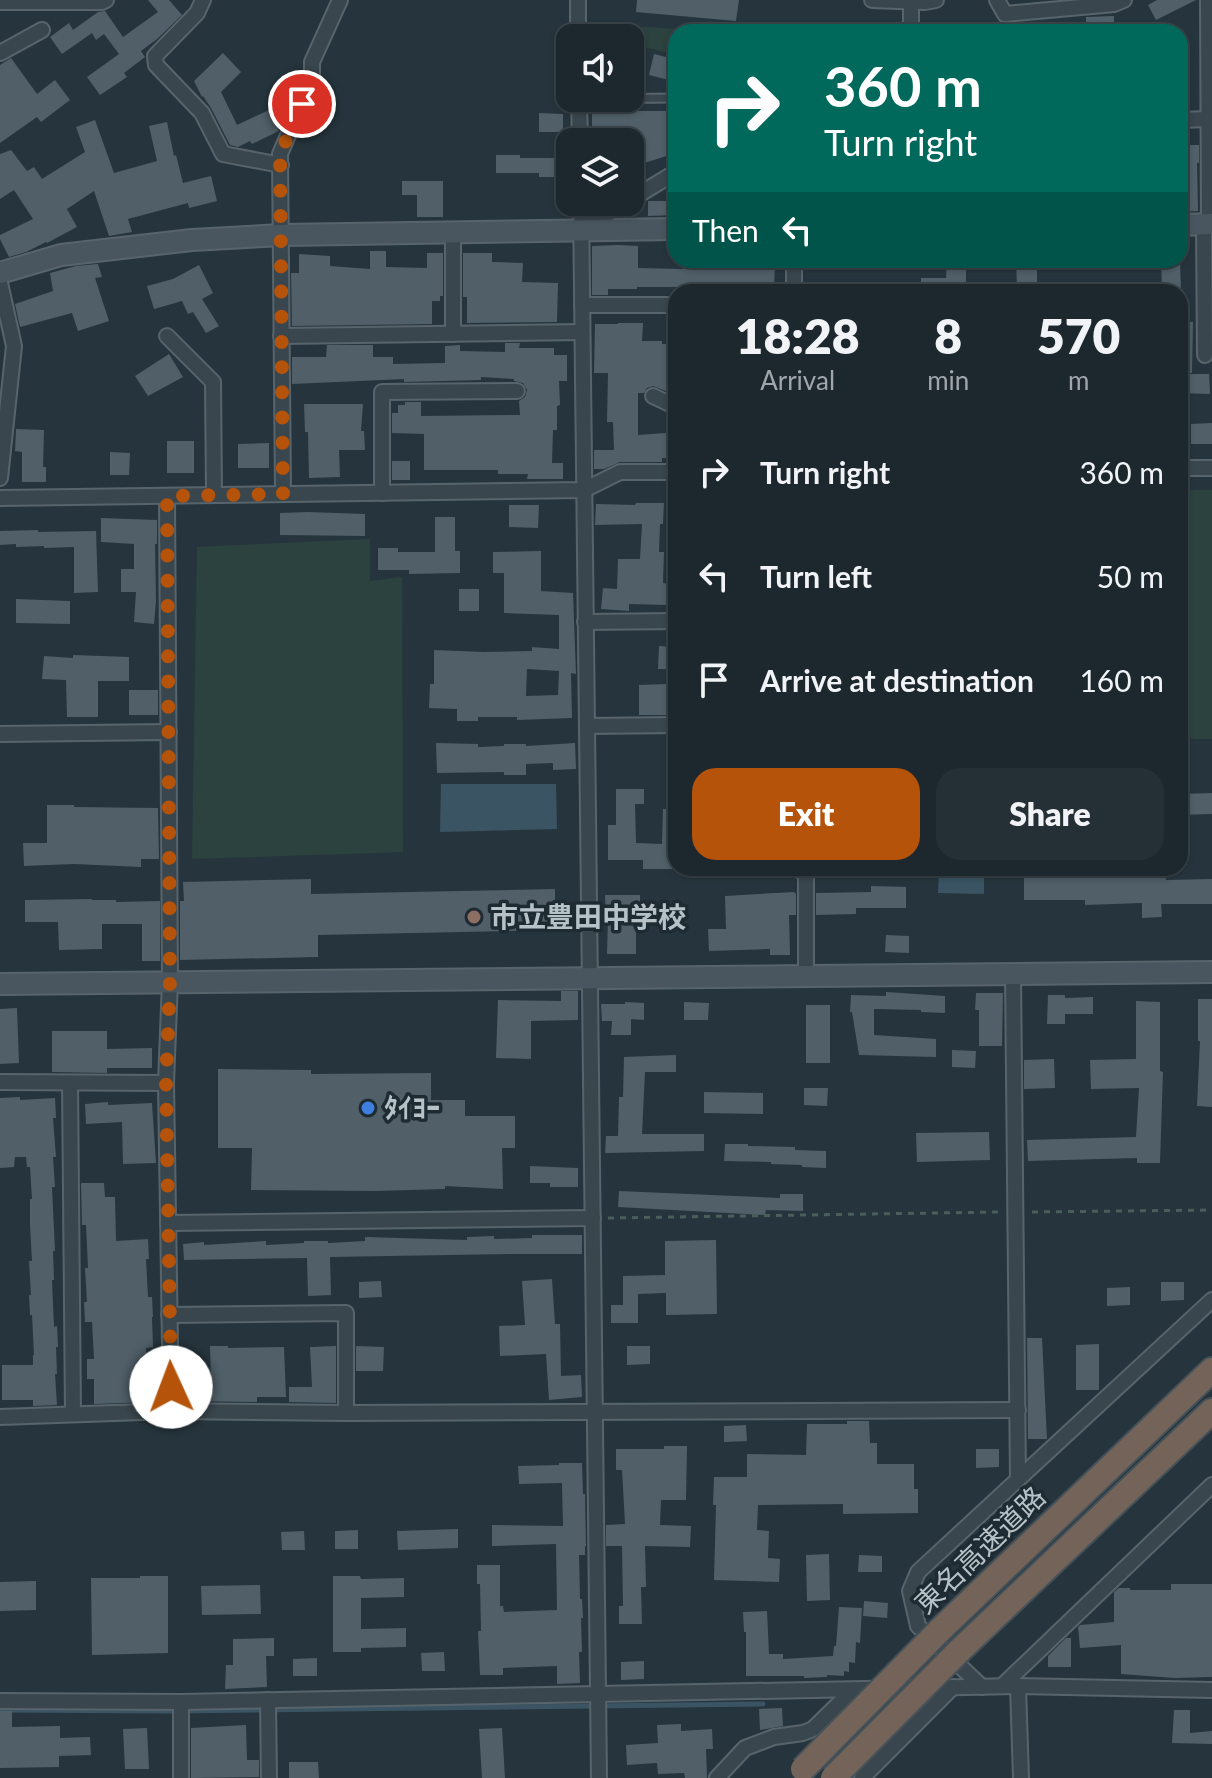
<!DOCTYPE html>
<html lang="en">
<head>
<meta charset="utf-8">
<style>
  body { margin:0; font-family:Lato,"Noto Sans JP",sans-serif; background:#253036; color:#f1f3f6; height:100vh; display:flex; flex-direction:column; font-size:30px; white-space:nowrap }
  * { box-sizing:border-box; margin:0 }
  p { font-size:26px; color:#a0a6aa }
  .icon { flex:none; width:44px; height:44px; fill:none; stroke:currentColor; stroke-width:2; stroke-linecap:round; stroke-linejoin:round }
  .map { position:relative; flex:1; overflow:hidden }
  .sheet { position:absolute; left:668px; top:284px; width:520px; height:592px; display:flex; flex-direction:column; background:#1c282e; border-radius:24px; box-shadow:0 2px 6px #0004,0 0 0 2px #3a444a }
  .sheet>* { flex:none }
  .guide { position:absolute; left:668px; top:24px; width:520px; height:244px; border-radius:24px; box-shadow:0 2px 6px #0004,0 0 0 2px #3a444a; background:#00695c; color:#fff; overflow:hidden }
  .controls { position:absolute; left:556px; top:24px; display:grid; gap:16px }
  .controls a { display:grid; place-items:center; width:88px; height:88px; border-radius:16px; background:#1c282e; box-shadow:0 2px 6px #0004,0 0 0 2px #3a444a; font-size:40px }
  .pin { position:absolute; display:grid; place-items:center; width:68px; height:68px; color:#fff; margin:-34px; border:4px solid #fff; border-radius:50%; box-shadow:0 2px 8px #0007 }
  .me { position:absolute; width:88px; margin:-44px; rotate:358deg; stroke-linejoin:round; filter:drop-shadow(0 0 6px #0008) }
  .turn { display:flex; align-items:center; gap:28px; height:168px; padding:0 24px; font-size:36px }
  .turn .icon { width:104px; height:104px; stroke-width:2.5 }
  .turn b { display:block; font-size:56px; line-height:68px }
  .then { display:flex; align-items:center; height:76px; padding:0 24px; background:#0003; gap:16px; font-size:30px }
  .eta { display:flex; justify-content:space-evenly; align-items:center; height:136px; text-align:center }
  .eta b { font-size:48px; font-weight:800; line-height:56px }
  .cta { display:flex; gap:16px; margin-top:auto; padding:16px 24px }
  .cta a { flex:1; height:92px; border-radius:24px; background:#b45309; color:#fff; font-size:32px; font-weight:800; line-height:92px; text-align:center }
  .cta a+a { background:#253036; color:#f1f3f6 }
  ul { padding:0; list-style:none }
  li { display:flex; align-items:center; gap:24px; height:104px; padding:0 24px }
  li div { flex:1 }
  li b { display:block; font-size:30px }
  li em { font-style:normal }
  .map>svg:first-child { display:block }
  .green { fill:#2b423e }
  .water { fill:#3b5463 }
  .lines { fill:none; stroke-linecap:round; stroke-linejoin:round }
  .stream { stroke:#3b5463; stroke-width:5 }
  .building { fill:#505f68; fill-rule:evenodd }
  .lane-casing { stroke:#58646b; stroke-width:11 }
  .street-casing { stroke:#58646b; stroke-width:18 }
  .secondary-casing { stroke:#58646b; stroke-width:24 }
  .highway-casing { stroke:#455158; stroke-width:28 }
  .path { stroke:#4a5f5c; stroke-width:3; stroke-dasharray:6 6; stroke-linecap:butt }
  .lane { stroke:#3a464d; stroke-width:7 }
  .street { stroke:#3a464d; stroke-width:14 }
  .secondary { stroke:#495660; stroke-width:20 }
  .highway { stroke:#736358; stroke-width:24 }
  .highway-bridge-casing { stroke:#455158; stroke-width:28; stroke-linecap:butt }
  .highway-bridge { stroke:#736358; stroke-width:24 }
  .route { stroke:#b45309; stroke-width:14; stroke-dasharray:0 25.2 }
  .education-dot { fill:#8d6e63; stroke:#1f2b32; stroke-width:3 }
  .shop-dot { fill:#3f7fe0; stroke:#1f2b32; stroke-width:3 }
  .labels { text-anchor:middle; stroke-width:7; stroke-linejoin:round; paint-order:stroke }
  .poi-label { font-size:28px; font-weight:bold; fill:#b6c1c8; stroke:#1f2b32; text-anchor:start }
  .street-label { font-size:28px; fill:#b6c1c8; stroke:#1f2b32 }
</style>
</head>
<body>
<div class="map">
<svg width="1212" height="1778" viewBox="0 0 1212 1778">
  <rect width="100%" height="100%" fill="#26353d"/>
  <g class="green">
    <path d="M584,23L679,29L685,32H676V55L636,45L630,60V38H587Z"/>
    <rect x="1180" y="490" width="32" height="249"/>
    <path d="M370,539V581L402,577L403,852L192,859L197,547Z"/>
  </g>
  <g class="water">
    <path d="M441,784H556L557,829L440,832Z"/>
    <path d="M939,868H984V894L938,893Z"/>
  </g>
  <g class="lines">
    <path class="stream" d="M0,1710L171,1711L763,1704"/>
  </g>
  <g class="building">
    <path d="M148,0H169L182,15L157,39L141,51L145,57L124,73L127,77L100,95L87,77L119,54L104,34L96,40L92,33L62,54L50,37L69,23L73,30L98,12L105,11L123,37L158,12Z"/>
    <path d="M637,0H739L736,21L636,12Z"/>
    <path d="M1157,0H1196L1156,20L1148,5Z"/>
    <path d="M1114,16V30L1086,32V17Z"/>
    <path d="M223,53L241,72L221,92L237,125L269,110L279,131L252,144L250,141L238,147L230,145L211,108L203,96L202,97L194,81Z"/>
    <path d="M654,54L674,59L669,80L649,75Z"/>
    <path d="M11,58L37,94L55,80L70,100L41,122L37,117L0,143V65Z"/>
    <path d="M622,105H639V111H676V153L638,165H630V142H592V106Z"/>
    <path d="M539,113L563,114V132H539Z"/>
    <path d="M95,120L114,173L157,161L149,126L167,122L174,156L176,155L183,183L211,176L217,201L189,208L188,203L128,219L132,232L109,236L94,191L67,209L77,227L47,243L46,242L26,252L9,257L0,239V235L33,219L14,190L0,199V154L11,150L27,171L34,167L42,179L85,152L76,127Z"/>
    <path d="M1181,145H1199V163H1197L1198,211L1180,212Z"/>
    <path d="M496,155H520V158H563V177H539V173H496Z"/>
    <path d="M402,181H443V217H417V195H402Z"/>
    <path d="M648,201H676V215L648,216Z"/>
    <path d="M618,245L638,246V268L683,269V260H775L774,292H684V287H637V289H608V295H592V246Z"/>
    <path d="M370,251H386V267L427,268V253H443V296H440V301H432V324L292,326L291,273H299V254L330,256V266L370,269Z"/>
    <path d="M463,253H492V262L523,263L522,282L558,283L557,322L467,323V297H463Z"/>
    <path d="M947,260H966V292H921V278H946Z"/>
    <path d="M1016,260H1037V286L1017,287Z"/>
    <path d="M1161,260H1180L1181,292H1162Z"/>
    <path d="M98,264L102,277L95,278L109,321L78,331L72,313L20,327L15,304L53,291L50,273L76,266Z"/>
    <path d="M199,265L213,293L202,299L219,326L206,333L193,312L188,314L182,301L154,309L147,286L173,279Z"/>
    <path d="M1180,322H1193L1192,373L1180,372Z"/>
    <path d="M618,323H643L642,341H662V344H676V394L671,393L653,386L647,388L644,393H638V435L666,433V435H676V453H666L667,458H662V462H620L604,469H594V450H614L613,422H607L608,373H594L595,324H618Z"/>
    <path d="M505,343H520L519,348H554V355H567V381H559L560,405L557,406V430H553L552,463H563V479H527L528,474H498V470H424V434L392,433V413H398V405H405V402H421V416L520,415L519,401L525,397L527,390L523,383L514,381V379L481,377V380L404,382V379L292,384V357H326L327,345H373V357H393V364L445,363V346L460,345V351L505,352Z"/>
    <path d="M169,354L183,377L148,396L135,376Z"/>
    <path d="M1180,374H1209L1210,394L1180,393Z"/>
    <path d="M304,404H363L361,431H364L365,450H339L340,477L309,478L308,432H305Z"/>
    <path d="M1212,423V444H1191V424Z"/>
    <path d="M16,429L44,430L43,467H46V482H22V452L15,451Z"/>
    <rect x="167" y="441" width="27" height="32"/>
    <path d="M269,443V468H238V444Z"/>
    <path d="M110,452L130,453L129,475H110Z"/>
    <rect x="392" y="461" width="18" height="19"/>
    <path d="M636,503H664L663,524H660L659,552H664L663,583L668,584L667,605L629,604V611L601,609L603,588L617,589L618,559H640L642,524L595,525L596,504L635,505Z"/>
    <path d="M509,505H539L538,528L509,527Z"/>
    <path d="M308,512L365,514V536L280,535V513Z"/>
    <path d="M435,517H455V551H460V573L409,574V570H378V548H398V552H435Z"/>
    <path d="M101,518L157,520V544H155L156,601L154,624L134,622L136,592H121V569H134V544L101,542Z"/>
    <path d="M38,530V532L96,531L98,592L74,593V547L44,548V546L16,547V544L0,545V531Z"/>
    <path d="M541,551V591L573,593L576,674L571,673L572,718L517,720V717H478V721H457V709L429,708L430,684H434V650L484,652L532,651V647L559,649V615L504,613V573H493V552ZM527,669L559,671L558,695L526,696Z"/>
    <rect x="459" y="589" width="20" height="22"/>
    <path d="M16,599L70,601V624L16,623Z"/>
    <path d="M659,646L676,647V669H658Z"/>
    <path d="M73,655L129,657V681H98V717H67L66,680L42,679L44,656L73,658Z"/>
    <path d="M667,684V715H639V685Z"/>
    <rect x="129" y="690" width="29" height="25"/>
    <path d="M436,743L478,744V747L504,746V744H526V746L575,743L576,769L553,770V763L526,764V775H504V772L437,773Z"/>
    <path d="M616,789H644V804H635L636,843L662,844L663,809H676V869H643V860H608V825H616Z"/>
    <path d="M1212,793V814L1180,815V794Z"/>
    <path d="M47,805H74V807L158,808L159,859H141V867L74,864L24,866L23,843H47Z"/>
    <path d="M1165,868L1166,880L1212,879V904H1161L1162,917L1142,918V903L1085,905V900H1024V875L1084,874V870Z"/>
    <path d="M311,879V894L555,889V930L318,935V957L180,960V901H184L183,882Z"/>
    <path d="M871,886L906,887V908H856V914L816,915V893L871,892Z"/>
    <path d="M794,892L796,894V915H789L790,955H770V949L709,951L708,929H726L725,896Z"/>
    <path d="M605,895H640V917H636V954H607L608,917H606Z"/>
    <path d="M92,899V900H116V902L160,901V961H142V924H102V949L59,950L58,922H25V900Z"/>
    <path d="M886,935L909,936V953L885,952Z"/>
    <path d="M561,991H578V1020L531,1021V1059L496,1058L498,1000L561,1001Z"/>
    <path d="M886,992L945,996V1013L921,1012V1010L874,1009V1035L936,1039V1057L859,1055L852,1012H850L851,995L886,996Z"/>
    <path d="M976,993H1003L1002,1046H979V1010H975Z"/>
    <path d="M1048,995H1065V998L1093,997V1014H1065V1024H1047Z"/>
    <path d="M1198,999H1212V1107L1197,1106L1200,1041H1198Z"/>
    <path d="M1136,1001L1160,1002V1071L1163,1072L1160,1163H1137V1158L1028,1161L1027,1140L1136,1137L1139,1088L1091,1089L1090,1060L1136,1059Z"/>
    <path d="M625,1002L644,1003V1020L631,1019V1035H611L612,1021H602L601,1004H625Z"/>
    <path d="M684,1002L709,1003L708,1020H684Z"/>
    <rect x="806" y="1005" width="24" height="58"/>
    <path d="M17,1008L19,1063L0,1064V1009Z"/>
    <path d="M52,1031H107V1049L152,1048V1068H107V1073L52,1072Z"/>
    <path d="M952,1050L976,1051L975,1068L952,1067Z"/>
    <path d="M676,1055V1072H645L642,1134H704V1151L605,1153L606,1136H618L619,1097H623L624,1057Z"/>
    <path d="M1054,1059L1055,1088L1024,1089V1060Z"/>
    <path d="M218,1069L311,1070V1074L431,1073V1100H465V1116H515V1148H502L503,1189L445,1186V1189L375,1191L251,1190L252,1148H218Z"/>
    <path d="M804,1088H828L827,1106L804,1105Z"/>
    <path d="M704,1092L763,1093V1114L704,1113Z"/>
    <path d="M20,1097V1100L55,1098L56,1118H53L56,1157H53L55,1187H52L55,1251H53L54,1280H52L54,1327L57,1326L58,1347H56L57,1374H55L57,1405L33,1406V1400H2V1365H33V1355H34L32,1315H30L29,1295H31L29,1261H32L30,1225V1199H32L30,1167H27L26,1157H15L14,1167L0,1168V1098Z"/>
    <path d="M108,1102V1105L152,1103L156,1163L123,1164L122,1122L86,1124L85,1104Z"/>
    <path d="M989,1132L990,1160L917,1162L916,1133Z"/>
    <path d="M725,1144H748V1146L795,1147V1150L826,1151V1168L802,1167V1165L771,1164V1162L724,1161Z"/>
    <path d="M530,1166L578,1168V1187H550V1183H530Z"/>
    <path d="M81,1183H104L105,1197H115L116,1241L148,1239L149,1259H146L148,1297H152L153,1317H152L153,1347L146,1348L149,1402L94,1404V1379H87V1359H94L92,1322H85L84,1302H87L85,1268H88L86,1225H82Z"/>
    <path d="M619,1191L780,1198V1194H803V1211L766,1210L765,1215L618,1207Z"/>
    <path d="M532,1235H582V1254H508L330,1257L331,1295L308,1296L307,1258L184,1260L183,1244L204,1242V1245L266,1241V1245L304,1243V1241H328V1243L365,1241V1237L467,1240V1237L494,1236V1239L532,1238Z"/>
    <path d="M716,1240L717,1314L666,1315V1293L638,1294V1323H611V1305H623V1276L665,1275V1241Z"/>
    <path d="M552,1279L555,1324H560L561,1376L581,1375L582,1397L549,1400L546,1354L500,1356L499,1326L525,1325L522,1281Z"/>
    <path d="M381,1281L382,1297L359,1298V1282Z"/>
    <path d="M1161,1282H1184V1300L1161,1301Z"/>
    <path d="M1130,1287V1305L1107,1306V1288Z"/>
    <path d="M1027,1338H1042L1047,1439H1028Z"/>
    <path d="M1099,1344V1390H1076V1345Z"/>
    <path d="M210,1346H228V1348L284,1347L286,1397H257V1402L186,1401V1383L211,1382Z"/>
    <path d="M336,1346V1403L289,1402V1387H312L310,1347Z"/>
    <path d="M356,1346L384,1347L383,1371H356Z"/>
    <path d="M627,1346H650V1364L627,1365Z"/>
    <path d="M847,1421H869L870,1443H877V1464H914V1489H918V1513L843,1514V1504L758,1505L757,1530L769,1531L768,1558L780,1559L779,1582L714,1580L716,1505H713L714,1477H747V1454L806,1455L807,1424H847Z"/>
    <path d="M746,1425L747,1441L724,1442V1426Z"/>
    <path d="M664,1446H687L686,1500H661L660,1525L691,1526L690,1547L645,1546L646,1587H641L642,1624H619V1606H623L622,1546H606V1525L625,1524L622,1470H616V1449H664Z"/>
    <path d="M976,1449H999V1467L976,1468Z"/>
    <path d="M559,1463H582L583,1494H585L586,1546H585V1555H579L580,1599H582L583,1618H581L582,1652H579L580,1683L557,1684V1666L503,1668V1675H480L478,1631H481L480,1584H477V1565H500V1606H503L504,1612L557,1610L556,1544L492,1546V1525L563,1526L562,1483L519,1484L518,1466L559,1465Z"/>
    <path d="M458,1529V1548L398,1550L397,1531Z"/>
    <path d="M358,1530V1549H335V1531Z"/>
    <path d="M304,1531L305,1550H282L281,1532Z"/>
    <path d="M829,1554L830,1600L807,1601L806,1555Z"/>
    <path d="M859,1555L882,1556V1572H858Z"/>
    <path d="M140,1576H168V1653L92,1655L91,1578H140Z"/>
    <path d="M333,1576H360L361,1579L404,1578V1597L361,1598V1629L406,1628V1647L361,1648V1652H333Z"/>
    <path d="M36,1581V1610L0,1611V1582Z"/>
    <path d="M1171,1584H1212V1677L1174,1678L1121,1674V1645L1080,1648L1078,1627L1080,1625L1114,1622V1592L1119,1588H1130V1590H1171Z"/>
    <path d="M260,1585L261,1614L202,1615L201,1586Z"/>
    <path d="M864,1601L888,1603L887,1618L863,1616Z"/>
    <path d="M839,1607L862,1608L860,1643L856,1642L855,1663L849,1662V1672L844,1671V1676L827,1675V1677L804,1678V1676H746V1632H744L743,1612L767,1611L769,1654H783V1659L833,1656L834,1646H836Z"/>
    <path d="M274,1638V1656H266L267,1687L225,1689L226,1665H233V1639Z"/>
    <path d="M1066,1638H1071V1667H1048V1656Z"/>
    <path d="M444,1652L445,1671H422L421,1653Z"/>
    <path d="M317,1658V1676H293V1659Z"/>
    <path d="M644,1661V1679L621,1680V1662Z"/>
    <path d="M782,1708L783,1726L760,1730L759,1709Z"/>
    <path d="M1174,1710H1190V1733L1212,1731V1744L1172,1743Z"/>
    <path d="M0,1711H12V1727L60,1726V1738L90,1737L91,1755L59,1756V1767L0,1768Z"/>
    <path d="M681,1724V1731L712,1729L713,1749H706L707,1778H685L684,1773L658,1774L657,1763L627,1765L626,1745L658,1743L657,1725Z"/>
    <path d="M246,1725L247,1760H259V1777L191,1778V1728Z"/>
    <path d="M147,1728L149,1769H125L123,1729Z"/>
    <path d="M502,1728L505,1778H482L479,1729Z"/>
    <path d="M289,1762H318L319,1778H289Z"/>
  </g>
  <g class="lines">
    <g class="lane-casing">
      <path id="lane" d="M579,99L676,98"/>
    </g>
    <g class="street-casing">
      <g id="street">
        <path d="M203,0L197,13L155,56L156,65L202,113L223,154L281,165"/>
        <path d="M578,0V38"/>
        <path d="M872,0L925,2L936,0"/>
        <path d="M997,0L1005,14L1114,4L1124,0"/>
        <path d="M1208,0L1209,224"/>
        <path d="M0,2H102L106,0"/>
        <path d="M906,32L911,23V2"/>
        <path d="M0,53L42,30"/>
        <path d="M579,98L580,142"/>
        <path d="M1180,120L1209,119"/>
        <path d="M630,200L676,172"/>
        <path d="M581,202L599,1778"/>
        <path d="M1204,224L1205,355"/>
        <path d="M582,230L627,202"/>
        <path d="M794,260V292"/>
        <path d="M0,283L14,346L0,478"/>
        <path d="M582,305H676"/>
        <path d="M453,334V232"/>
        <path d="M167,336L213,382L214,495"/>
        <path d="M281,336L582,332"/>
        <path d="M653,396L676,407"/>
        <path d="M1180,468H1212"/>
        <path d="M382,493V392L517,391"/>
        <path d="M283,494L280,154L312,79V62L340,0"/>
        <path d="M167,496L170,981L166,1083L171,1411"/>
        <path d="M0,498L584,490L620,472H676"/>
        <path d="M585,622L676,621"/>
        <path d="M587,726L676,725"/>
        <path d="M0,734L169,732"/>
        <path d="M797,868L806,875V976"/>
        <path d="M1013,974L1018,1479"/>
        <path d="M0,1082L166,1083"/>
        <path d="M70,1083L73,1414"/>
        <path d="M168,1223L593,1218"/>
        <path d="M169,1315L346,1313V1413"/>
        <path d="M0,1417L171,1411L346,1413L1018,1410"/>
        <path d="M1002,1686L1212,1485"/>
        <path d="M1018,1686L1021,1778"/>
        <path d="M982,1687L918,1626L910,1591L918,1572L1212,1300"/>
        <path d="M268,1700L269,1778"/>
        <path d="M0,1701L181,1702L1018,1686L1212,1690"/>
        <path d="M181,1702V1778"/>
        <path d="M717,1778L745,1748L774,1737L803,1733L813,1729L853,1690"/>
        <path d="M862,1778L953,1687"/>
      </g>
    </g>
    <g class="secondary-casing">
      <g id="secondary">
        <path d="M1180,225L1212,224"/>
        <path d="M0,273L61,255L192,240L282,235L676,229"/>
        <path d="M0,984L1212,972"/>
      </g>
    </g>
    <g class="highway-casing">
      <g id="highway">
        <path d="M939,1631L1212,1370"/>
        <path d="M959,1651L1212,1411"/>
      </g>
    </g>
    <g class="path">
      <path d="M1032,1212L1212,1210"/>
      <path d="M608,1218L1000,1212"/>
    </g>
    <use href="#lane" class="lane"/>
    <use href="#street" class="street"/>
    <use href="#secondary" class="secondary"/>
    <use href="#highway" class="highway"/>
    <g class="highway-bridge-casing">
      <g id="highway-bridge">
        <path d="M803,1769L939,1631"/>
        <path d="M833,1778L959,1651"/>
      </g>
    </g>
    <use href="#highway-bridge" class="highway-bridge"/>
  </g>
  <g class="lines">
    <path class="route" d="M171,1387L166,1083L170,981L167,496L283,494L280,154L302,104"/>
  </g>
  <circle class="education-dot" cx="474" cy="917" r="8"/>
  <circle class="shop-dot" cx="368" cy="1108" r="8"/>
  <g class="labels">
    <g class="poi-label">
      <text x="490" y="927">市立豊田中学校</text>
      <text x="384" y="1118">ﾀｲﾖｰ</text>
    </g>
    <g class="street-label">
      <text transform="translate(980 1550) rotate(-44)" y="10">東名高速道路</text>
    </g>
  </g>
</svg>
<div class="controls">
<a><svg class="icon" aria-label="sound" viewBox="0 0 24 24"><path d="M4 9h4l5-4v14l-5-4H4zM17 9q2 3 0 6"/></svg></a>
<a><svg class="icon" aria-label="layers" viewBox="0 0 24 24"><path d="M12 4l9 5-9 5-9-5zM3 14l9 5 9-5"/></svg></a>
</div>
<div class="pin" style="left:302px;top:104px;background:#d93025"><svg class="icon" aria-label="arrive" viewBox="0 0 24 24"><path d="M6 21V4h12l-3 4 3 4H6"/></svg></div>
<svg class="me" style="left:171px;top:1387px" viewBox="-20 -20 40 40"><circle r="19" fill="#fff"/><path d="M0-13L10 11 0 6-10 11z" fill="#b45309"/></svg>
<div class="guide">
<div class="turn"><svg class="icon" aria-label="right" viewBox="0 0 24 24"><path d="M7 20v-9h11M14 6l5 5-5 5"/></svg><div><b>360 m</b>Turn right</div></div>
<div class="then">Then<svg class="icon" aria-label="left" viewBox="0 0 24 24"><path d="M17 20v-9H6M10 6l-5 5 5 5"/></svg></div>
</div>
<section class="sheet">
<div class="eta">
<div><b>18:28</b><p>Arrival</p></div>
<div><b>8</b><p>min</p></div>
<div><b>570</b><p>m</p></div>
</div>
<ul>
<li><svg class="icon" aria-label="right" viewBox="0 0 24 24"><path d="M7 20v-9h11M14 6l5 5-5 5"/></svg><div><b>Turn right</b></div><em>360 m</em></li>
<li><svg class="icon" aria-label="left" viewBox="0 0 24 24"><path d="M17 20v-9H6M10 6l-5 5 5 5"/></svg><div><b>Turn left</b></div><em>50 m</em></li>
<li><svg class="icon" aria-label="arrive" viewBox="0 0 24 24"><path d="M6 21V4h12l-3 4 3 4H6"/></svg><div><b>Arrive at destination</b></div><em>160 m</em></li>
</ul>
<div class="cta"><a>Exit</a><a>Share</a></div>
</section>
</div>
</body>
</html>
